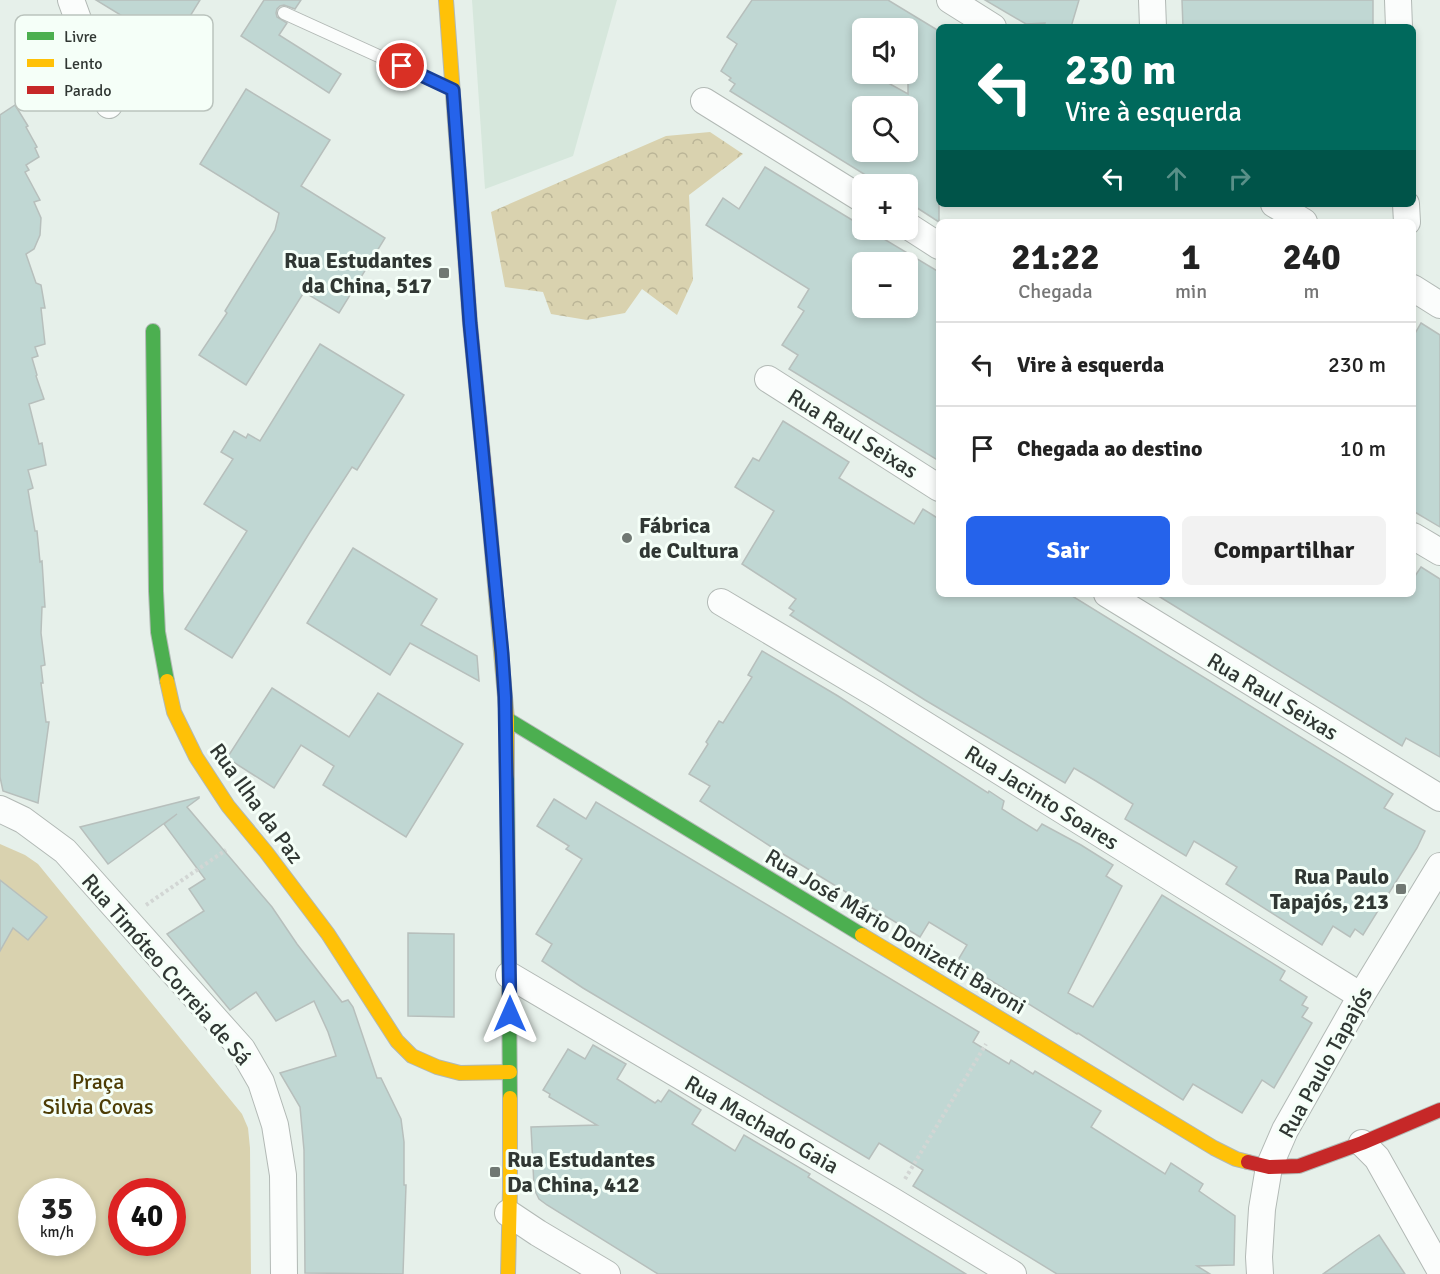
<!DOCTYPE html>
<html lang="pt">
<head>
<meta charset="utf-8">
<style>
  body { margin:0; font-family:Signika,sans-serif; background:#f2f2f2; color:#222; height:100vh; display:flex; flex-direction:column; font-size:22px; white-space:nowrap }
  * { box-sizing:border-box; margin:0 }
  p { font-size:20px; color:#767676 }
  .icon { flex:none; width:33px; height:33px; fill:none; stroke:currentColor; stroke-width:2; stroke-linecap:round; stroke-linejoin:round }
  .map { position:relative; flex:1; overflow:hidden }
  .side { position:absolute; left:936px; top:219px; width:480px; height:378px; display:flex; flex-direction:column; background:#fff; border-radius:9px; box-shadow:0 3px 9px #0003 }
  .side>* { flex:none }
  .hud { position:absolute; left:936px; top:24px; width:480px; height:183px; border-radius:9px; box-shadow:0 3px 9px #0003; background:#00695c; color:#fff; overflow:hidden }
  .buttons { position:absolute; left:852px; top:18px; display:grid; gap:12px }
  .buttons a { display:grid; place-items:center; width:66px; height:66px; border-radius:9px; background:#fff; box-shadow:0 3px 9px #0003; font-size:30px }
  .speed { position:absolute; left:18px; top:1178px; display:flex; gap:12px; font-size:30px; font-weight:700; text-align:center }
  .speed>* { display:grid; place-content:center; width:78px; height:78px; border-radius:50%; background:#fff; box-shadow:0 3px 9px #0003; line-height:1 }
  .speed small { font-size:15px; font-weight:400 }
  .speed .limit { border:9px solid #d22; background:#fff; color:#111 }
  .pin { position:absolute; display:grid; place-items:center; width:51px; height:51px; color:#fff; margin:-26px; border:3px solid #fff; border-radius:50%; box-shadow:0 2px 6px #0007 }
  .me { position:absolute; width:66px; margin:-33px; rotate:0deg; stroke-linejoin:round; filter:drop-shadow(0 0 4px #0008) }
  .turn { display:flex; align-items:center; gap:21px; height:126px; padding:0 30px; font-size:27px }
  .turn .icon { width:78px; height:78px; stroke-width:2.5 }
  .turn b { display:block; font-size:42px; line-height:51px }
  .lanes { display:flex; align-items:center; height:57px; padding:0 30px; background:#0003; justify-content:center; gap:30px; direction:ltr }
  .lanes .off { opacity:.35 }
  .eta { display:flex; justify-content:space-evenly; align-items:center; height:102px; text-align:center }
  .eta b { font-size:36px; font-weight:700; line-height:42px }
  .action { display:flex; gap:12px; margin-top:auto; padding:12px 30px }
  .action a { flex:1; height:69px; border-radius:9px; background:#2563eb; color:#fff; font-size:24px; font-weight:700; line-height:69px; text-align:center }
  .action a+a { background:#f2f2f2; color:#222 }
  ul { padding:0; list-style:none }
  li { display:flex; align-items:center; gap:18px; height:84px; padding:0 30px; border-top:2px solid #e0e0e0 }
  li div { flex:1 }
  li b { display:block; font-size:22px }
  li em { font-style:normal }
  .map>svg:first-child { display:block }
  .built { fill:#d6e7dc }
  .forest { fill:url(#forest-crowns) }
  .green { fill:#d9d2af; fill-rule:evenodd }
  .building { fill:#c0d7d3; stroke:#b7bfbc; stroke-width:1.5; fill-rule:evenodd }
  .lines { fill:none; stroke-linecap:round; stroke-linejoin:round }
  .lane-casing { stroke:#b2b9b5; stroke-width:14 }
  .street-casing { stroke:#b2b9b5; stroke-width:28 }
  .fast-casing { stroke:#b2b9b5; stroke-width:16 }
  .slow-casing { stroke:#b2b9b5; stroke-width:16 }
  .jam-casing { stroke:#b2b9b5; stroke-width:16 }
  .path { stroke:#d2d6d4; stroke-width:4; stroke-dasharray:3 3; stroke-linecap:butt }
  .lane { stroke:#fbfdfc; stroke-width:12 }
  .street { stroke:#fbfdfc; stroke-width:26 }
  .fast { stroke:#4caf50; stroke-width:14 }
  .slow { stroke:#ffc107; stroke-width:14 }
  .jam { stroke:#c62828; stroke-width:14 }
  .route-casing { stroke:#184099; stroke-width:15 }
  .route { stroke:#2563eb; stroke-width:10 }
  .poi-dot { fill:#707873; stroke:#f5fff8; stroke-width:2 }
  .labels { text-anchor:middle; stroke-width:6; stroke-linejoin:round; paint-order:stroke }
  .poi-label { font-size:22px; font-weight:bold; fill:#303733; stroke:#f5fff8; text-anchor:end }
  .street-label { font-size:22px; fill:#303733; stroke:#f5fff8 }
  .park-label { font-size:22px; fill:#4d3c04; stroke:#f5fff8 }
  .key { fill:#f5fff8; stroke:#bac3bd; stroke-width:1.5 }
  .key-label { font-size:16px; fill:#303733 }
</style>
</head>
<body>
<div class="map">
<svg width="1440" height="1274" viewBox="0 0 1440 1274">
  <defs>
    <pattern id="forest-crowns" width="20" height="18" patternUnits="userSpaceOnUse" patternTransform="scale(1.5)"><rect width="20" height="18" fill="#d9d2af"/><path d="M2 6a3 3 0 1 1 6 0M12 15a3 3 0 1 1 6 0" fill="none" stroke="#bbb597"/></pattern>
  </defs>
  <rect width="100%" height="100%" fill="#e6f0ea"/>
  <path class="built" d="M472,0H617L573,156L485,189Z"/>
  <path class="forest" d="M710,132L743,154L689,195L693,280L677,315L642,289L625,313L587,320L551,314L543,292L505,287L491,212L666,136Z"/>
  <path class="green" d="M0,844L25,855L38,864L242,1114L248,1128L250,1148L251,1274H0ZM32,1191H82V1242H32ZM122,1191H172V1242H122Z"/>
  <g class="building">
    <path d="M96,0H200L168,52L121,23L124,17Z"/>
    <path d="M264,0H301L295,9L284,5L280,6L277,9L276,13L277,17L287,23L279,35L341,74L329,93L241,36Z"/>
    <path d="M752,0H888L939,31V123L938,126L939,127V222L908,202V184H880L730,91L735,84L729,80L731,78L721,71L737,44L727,37ZM862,28H908V94L872,74H862ZM862,106H908V152H862Z"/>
    <path d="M985,0H1079L1071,27H1044L1045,23L1026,24Z"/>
    <path d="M1182,0H1373V27H1183Z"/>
    <path d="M246,89L330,140L301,186L385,238L339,313L304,292L246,385L199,355L227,313L225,311L275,230L279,213L200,164Z"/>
    <path d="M15,105L28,126L26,127L37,147L35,148L39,157L26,165L29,170L25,172L40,200L34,202L41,218L40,235L34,249L26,254L36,283L41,285L45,308H41L45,344L35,347L38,356L32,358L37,375L36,376L44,399L29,404L39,444L42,443L46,465L28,470L33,488L28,490L35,531H37L40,562L42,561L45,607H42L41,633L45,665L41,666L43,683H41L46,722H49L38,803L3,791L0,777V115Z"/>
    <path d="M765,167L862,226V230H869L939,272V461L789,369L798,355L782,345L804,311L798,307L809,289L706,225L723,198L739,209ZM862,262H908V308H862Z"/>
    <path d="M1421,323L1440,335V527L1413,511V337Z"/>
    <path d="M320,344L404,395L357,470L352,467L310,532L232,658L185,629L247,531L204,504L233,459L221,452L234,431L246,438L248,434L260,441Z"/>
    <path d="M783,421L849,462L839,478L855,488L914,524L923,509L939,519V594H1069L1393,794L1384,808L1425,831L1417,848L1363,935L1355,929L1350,937L1333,926L1322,945L1226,884L1237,867L1194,841L1186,856L1125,819L1133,804L1096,781L1074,768L1065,783L925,700L790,615L794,611L789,608L796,599L742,564L774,511L735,487L753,458L759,461Z"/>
    <path d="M353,548L437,599L421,625L477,656L479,681L410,643L390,675L307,623Z"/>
    <path d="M1421,567L1440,579V757L1406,738L1402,746L1155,594H1413V579Z"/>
    <path d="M762,651L838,696L988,793L989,791L1004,801L1002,809L1037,831L1042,824L1081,845L1113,865L1106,876L1122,886L1068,993L1093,1007L1162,895L1285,971L1280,980L1307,997L1302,1005L1308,1008L1302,1017L1312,1023L1274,1088L1262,1080L1242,1113L1193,1084L1183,1100L1078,1033L1077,1034L958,960L967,945L929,922L920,937L770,846L700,801L710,786L689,774L708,744L706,742L719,721L723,723L752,677L748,675Z"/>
    <path d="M272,688L349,737L378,693L463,744L406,837L323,785L334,766L301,745L274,788L227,758Z"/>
    <path d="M199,797V798L187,807L272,907L297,944L342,1002L348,1000L353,1007L377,1078H381L401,1119L404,1142V1185H406L403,1274L305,1273L304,1150L300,1107L280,1073L336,1056L328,1032L314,1001L276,1021L256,992L230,1010L167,934L204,911L189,889L205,879L164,824L177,814L108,864L80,827Z"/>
    <path d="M554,799L586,819L596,802L979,1032L973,1042L1009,1064L1011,1060L1033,1074L1035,1071L1101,1111L1091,1127L1165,1174L1171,1163L1203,1184L1199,1191L1235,1216L1234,1265L1197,1266L1210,1274H1057L913,1186L923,1170L879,1143L869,1159L583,988L542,961L552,944L536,934L582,859L566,849L569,846L537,826Z"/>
    <path d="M0,880L47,917L28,940L13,928L0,951Z"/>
    <path d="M408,933L454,934V1017L408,1016Z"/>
    <path d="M593,1045L626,1064L617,1079L655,1103L658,1100L661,1102L669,1090L701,1110L692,1124L735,1151L744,1135L810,1174L808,1177L966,1274H658L547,1205L539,1199L536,1193L534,1186L531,1127L597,1125L549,1097L550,1094L543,1090L568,1049L585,1059Z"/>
    <path d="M1379,1235L1405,1274H1323L1358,1249Z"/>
  </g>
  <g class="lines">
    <g class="lane-casing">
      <path id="lane" d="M284,13L449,88"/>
    </g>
    <g class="street-casing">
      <g id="street">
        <path d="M71,0L109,105"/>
        <path d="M950,0L993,27"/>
        <path d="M1152,0L1153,27"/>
        <path d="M1398,0L1399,27"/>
        <path d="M704,101L862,199"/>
        <path d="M1274,204L1304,222"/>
        <path d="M1406,204L1407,222"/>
        <path d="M908,226L939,246"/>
        <path d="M1413,288L1440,305"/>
        <path d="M768,379L939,488"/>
        <path d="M1413,536L1440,552"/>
        <path d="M1107,594L1440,798"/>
        <path d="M721,602L874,693L1361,996"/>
        <path d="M0,809L23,820L65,851L242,1049L261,1082L275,1125L283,1175L284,1274"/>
        <path d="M509,975L891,1200L1013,1274"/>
        <path d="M1362,1143L1377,1158L1440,1270"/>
        <path d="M508,1213L538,1233L607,1274"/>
        <path d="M1260,1274L1259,1257L1262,1209L1269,1167L1285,1130L1361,996L1440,866"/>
      </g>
    </g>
    <g class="fast-casing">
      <g id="fast">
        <path d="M153,331L156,591L158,632L167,681"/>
        <path d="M507,719L862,935"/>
        <path d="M507,775L510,1098"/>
      </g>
    </g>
    <g class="slow-casing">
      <g id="slow">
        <path d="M446,0L465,255"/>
        <path d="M488,506L507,719V775"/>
        <path d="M167,681L174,712L196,757L228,806L266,852L328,934L397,1041L412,1056L437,1067L460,1073L510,1072"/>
        <path d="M862,935L1214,1148L1236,1159L1248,1162"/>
        <path d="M508,1274L510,1190V1098"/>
      </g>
    </g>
    <g class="jam-casing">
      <g id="jam">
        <path d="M465,255L470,323L488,506"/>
        <path d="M1248,1162L1269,1167L1299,1166L1362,1143L1440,1110"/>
      </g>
    </g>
    <g class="path">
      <path d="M146,905L226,850"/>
      <path d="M905,1179L986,1044"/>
    </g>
    <use href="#lane" class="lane"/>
    <use href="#street" class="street"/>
    <use href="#fast" class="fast"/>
    <use href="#slow" class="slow"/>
    <use href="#jam" class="jam"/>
  </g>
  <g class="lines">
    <g class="route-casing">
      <path id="route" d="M402,66L453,90L470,323L502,653L505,697L510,1014"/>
    </g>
    <use href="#route" class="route"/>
  </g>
  <g class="poi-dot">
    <rect x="438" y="267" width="12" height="12" rx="3"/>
    <circle cx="627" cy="538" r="6"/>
    <rect x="1395" y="883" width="12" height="12" rx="3"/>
    <rect x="489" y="1166" width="12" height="12" rx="3"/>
  </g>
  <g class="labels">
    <g class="poi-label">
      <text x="432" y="268">Rua Estudantes<tspan x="432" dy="25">da China, 517</tspan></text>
      <text x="639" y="533" text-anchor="start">Fábrica<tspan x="639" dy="25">de Cultura</tspan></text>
      <text x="1389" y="884">Rua Paulo<tspan x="1389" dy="25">Tapajós, 213</tspan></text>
      <text x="507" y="1167" text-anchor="start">Rua Estudantes<tspan x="507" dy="25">Da China, 412</tspan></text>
    </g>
    <g class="street-label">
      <text transform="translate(853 433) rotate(32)" y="8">Rua Raul Seixas</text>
      <text transform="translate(1273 696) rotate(31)" y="8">Rua Raul Seixas</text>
      <text transform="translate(1042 797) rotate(32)" y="8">Rua Jacinto Soares</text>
      <text transform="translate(257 803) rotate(54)" y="8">Rua Ilha da Paz</text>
      <text transform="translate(896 931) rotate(31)" y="8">Rua José Mário Donizetti Baroni</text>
      <text transform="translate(167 969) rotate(49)" y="8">Rua Timóteo Correia de Sá</text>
      <text transform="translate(1325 1062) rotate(-61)" y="8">Rua Paulo Tapajós</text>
      <text transform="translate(762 1124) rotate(30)" y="8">Rua Machado Gaia</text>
    </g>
    <g class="park-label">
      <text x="98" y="1089">Praça<tspan x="98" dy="25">Silvia Covas</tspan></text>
    </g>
  </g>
  <rect x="15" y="15" width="198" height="96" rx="9" class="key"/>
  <rect x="27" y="32" width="27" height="8" fill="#4caf50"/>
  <rect x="27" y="59" width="27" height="8" fill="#ffc107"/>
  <rect x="27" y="86" width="27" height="8" fill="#c62828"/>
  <g class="key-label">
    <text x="64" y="42">Livre</text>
    <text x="64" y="69">Lento</text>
    <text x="64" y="96">Parado</text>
  </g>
</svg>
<div class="buttons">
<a><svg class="icon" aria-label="sound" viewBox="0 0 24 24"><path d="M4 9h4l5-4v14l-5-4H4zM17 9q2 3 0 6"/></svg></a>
<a><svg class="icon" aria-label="search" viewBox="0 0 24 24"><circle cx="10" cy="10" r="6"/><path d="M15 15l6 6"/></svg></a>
<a>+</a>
<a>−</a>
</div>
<div class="speed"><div>35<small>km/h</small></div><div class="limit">40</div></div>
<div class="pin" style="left:402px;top:66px;background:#d93025"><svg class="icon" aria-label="arrive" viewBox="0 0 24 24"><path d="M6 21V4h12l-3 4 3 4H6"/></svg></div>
<svg class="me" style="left:510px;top:1014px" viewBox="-20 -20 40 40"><path d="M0-17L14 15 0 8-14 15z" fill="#2563eb" stroke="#fff" stroke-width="4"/></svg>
<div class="hud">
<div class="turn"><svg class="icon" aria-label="left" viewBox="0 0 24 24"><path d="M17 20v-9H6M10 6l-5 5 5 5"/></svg><div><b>230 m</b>Vire à esquerda</div></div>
<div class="lanes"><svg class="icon" aria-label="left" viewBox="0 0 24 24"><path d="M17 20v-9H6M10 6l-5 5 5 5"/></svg><svg class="icon off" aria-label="ahead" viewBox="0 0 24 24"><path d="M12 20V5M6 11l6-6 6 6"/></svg><svg class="icon off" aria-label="right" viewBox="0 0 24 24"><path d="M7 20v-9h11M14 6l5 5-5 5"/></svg></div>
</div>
<section class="side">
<div class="eta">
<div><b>21:22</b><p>Chegada</p></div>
<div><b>1</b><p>min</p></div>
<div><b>240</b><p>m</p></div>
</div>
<ul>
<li><svg class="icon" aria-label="left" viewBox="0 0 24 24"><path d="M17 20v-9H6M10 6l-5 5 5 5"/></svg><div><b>Vire à esquerda</b></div><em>230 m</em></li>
<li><svg class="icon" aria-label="arrive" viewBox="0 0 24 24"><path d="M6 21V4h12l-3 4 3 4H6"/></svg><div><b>Chegada ao destino</b></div><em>10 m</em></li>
</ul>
<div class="action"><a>Sair</a><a>Compartilhar</a></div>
</section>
</div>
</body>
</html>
